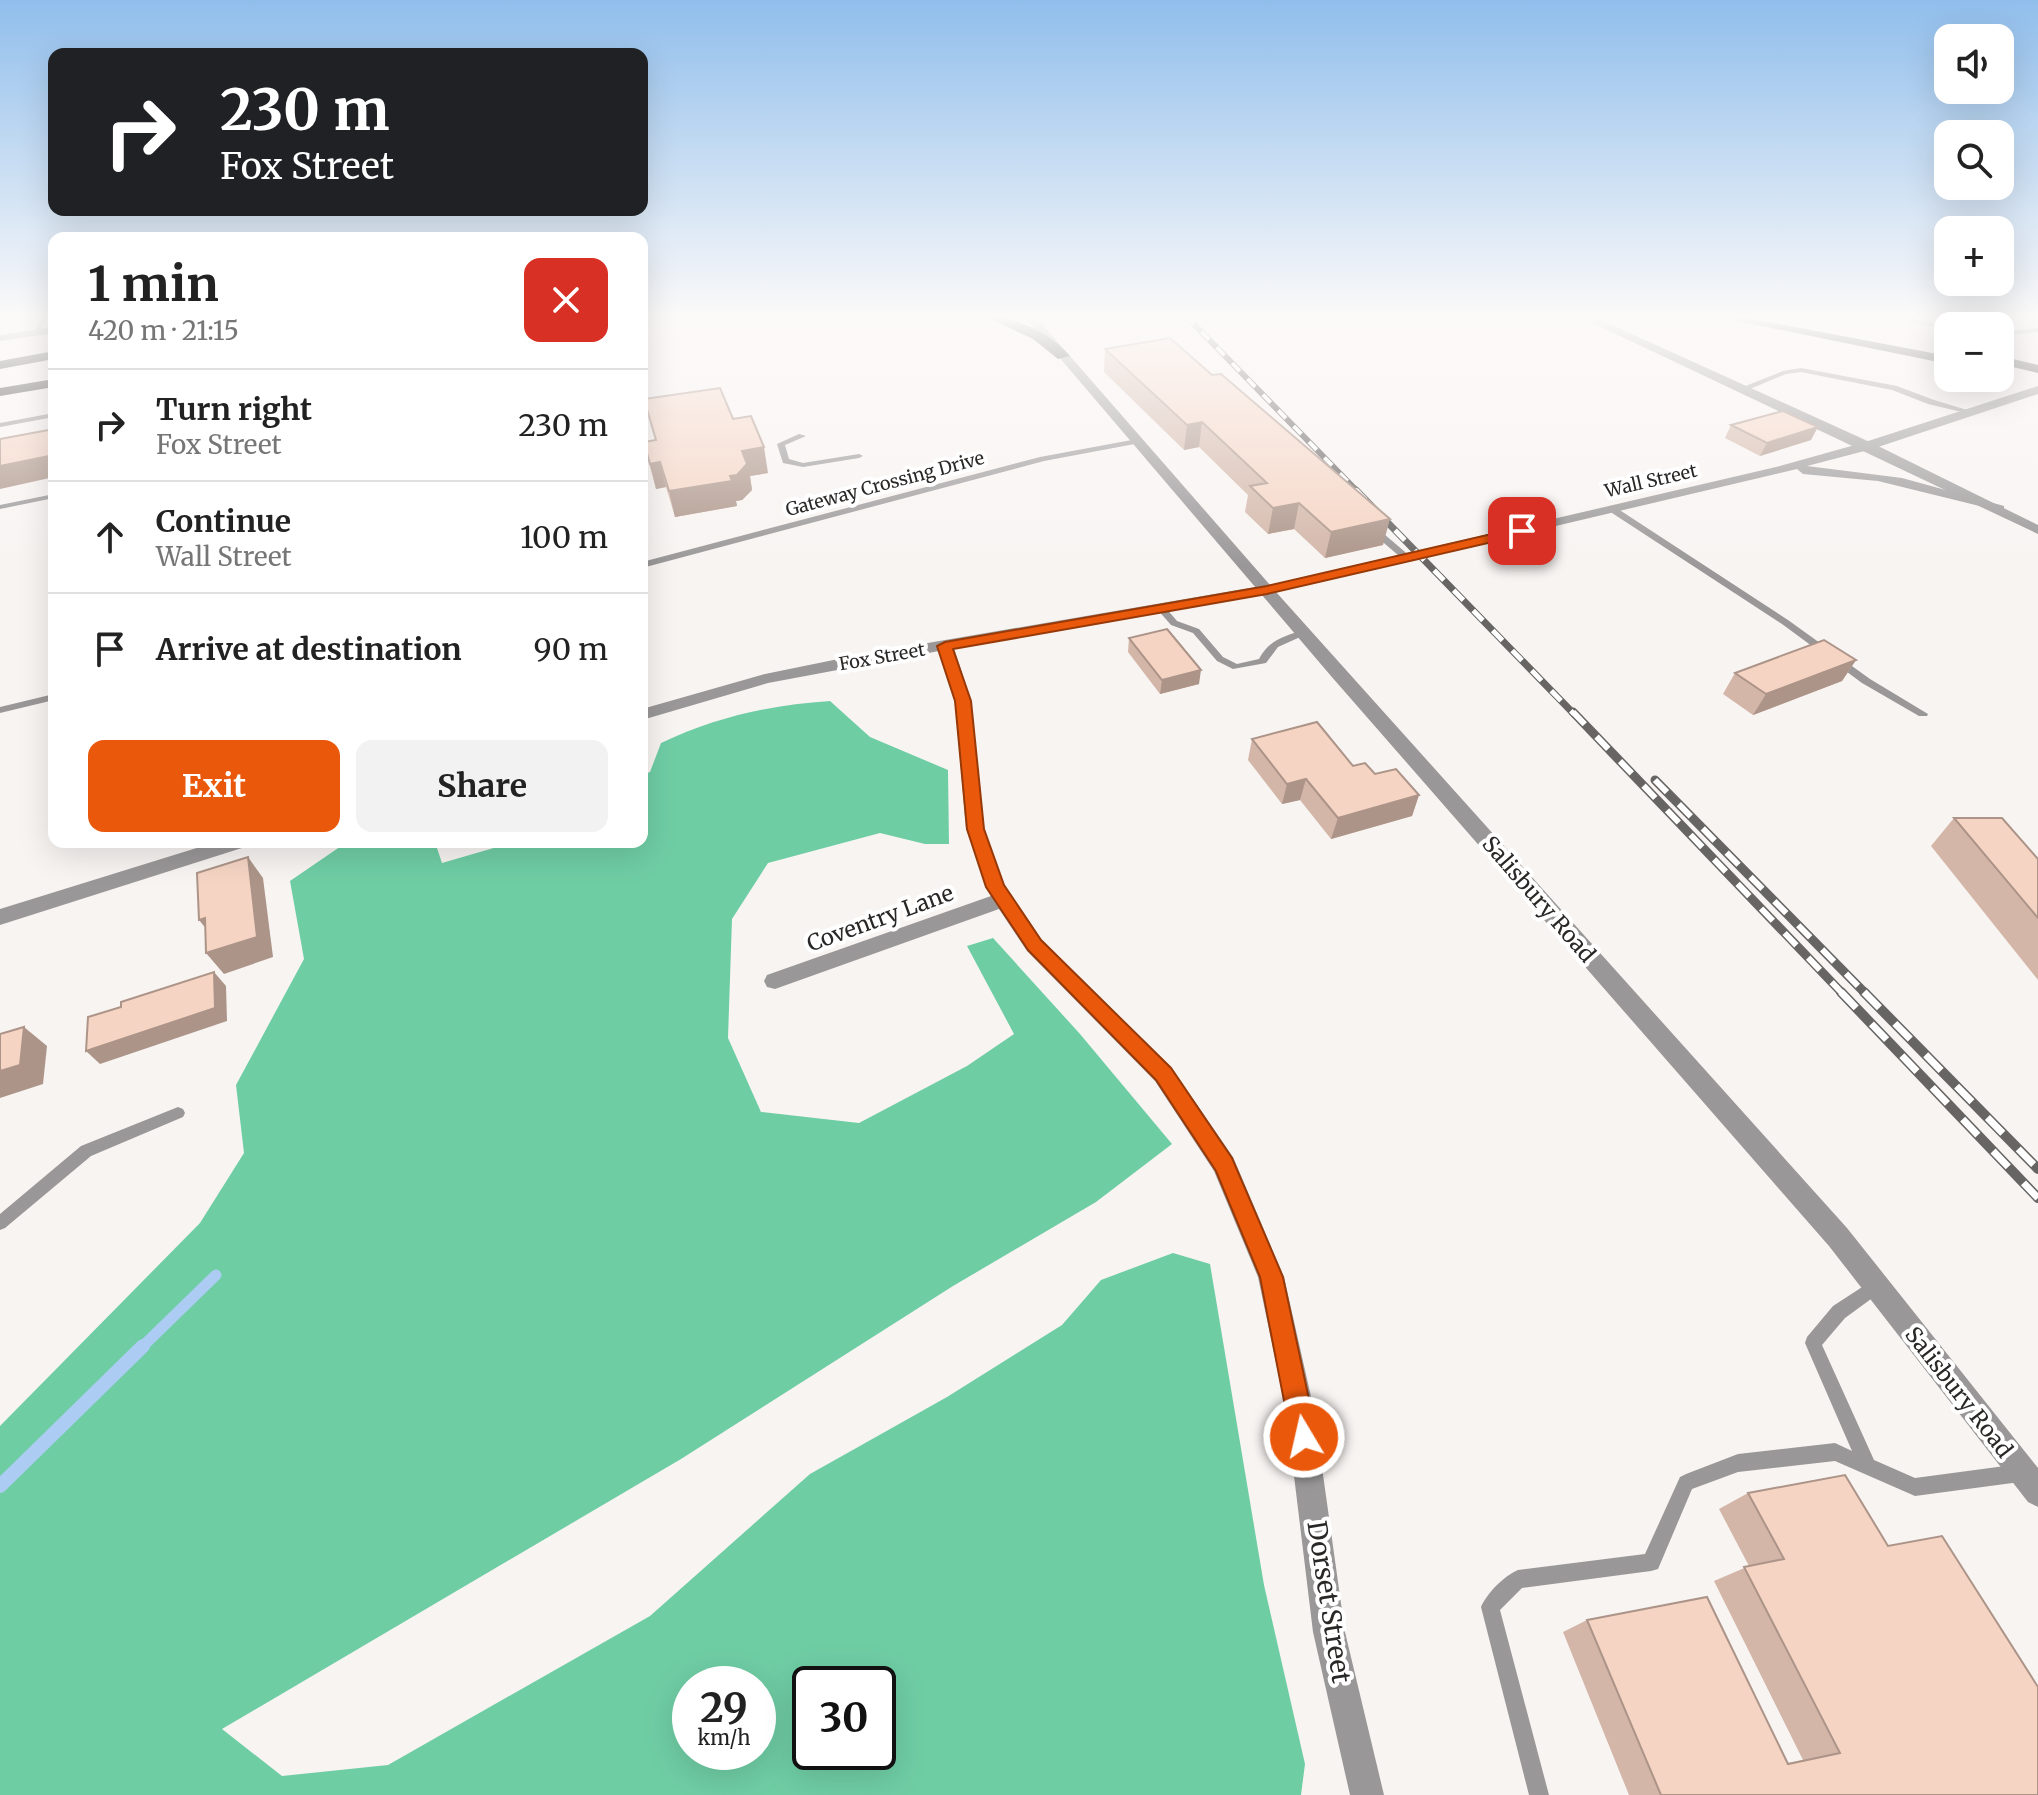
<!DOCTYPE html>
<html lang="en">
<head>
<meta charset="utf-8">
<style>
  body { margin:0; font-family:Merriweather,serif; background:#f2f2f2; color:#222; height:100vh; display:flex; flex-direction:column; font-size:30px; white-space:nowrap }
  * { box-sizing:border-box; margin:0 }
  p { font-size:26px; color:#767676 }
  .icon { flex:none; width:44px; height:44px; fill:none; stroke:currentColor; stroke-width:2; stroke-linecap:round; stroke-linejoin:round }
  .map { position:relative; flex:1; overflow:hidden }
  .drawer { position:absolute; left:48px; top:232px; width:600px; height:616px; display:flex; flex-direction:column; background:#fff; border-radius:16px; box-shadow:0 8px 32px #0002 }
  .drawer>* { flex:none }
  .guide { position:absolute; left:48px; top:48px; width:600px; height:168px; border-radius:16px; box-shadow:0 8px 32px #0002; background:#202124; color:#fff; overflow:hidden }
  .tools { position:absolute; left:1934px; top:24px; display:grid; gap:16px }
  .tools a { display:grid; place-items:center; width:80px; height:80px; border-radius:16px; background:#fff; box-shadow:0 8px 32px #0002; font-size:40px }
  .speed { position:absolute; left:672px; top:1666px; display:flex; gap:16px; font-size:40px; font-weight:700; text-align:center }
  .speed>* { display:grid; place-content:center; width:104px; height:104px; border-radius:50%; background:#fff; box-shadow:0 8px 32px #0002; line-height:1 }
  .speed small { font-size:20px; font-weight:400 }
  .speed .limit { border:4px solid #111; border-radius:12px; background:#fff; color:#111 }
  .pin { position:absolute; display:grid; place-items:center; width:68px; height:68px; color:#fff; margin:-34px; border-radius:16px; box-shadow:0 4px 12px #0006 }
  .me { position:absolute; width:88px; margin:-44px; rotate:351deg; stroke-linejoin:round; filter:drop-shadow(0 0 6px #0008) }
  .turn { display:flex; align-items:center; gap:28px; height:168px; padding:0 40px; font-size:36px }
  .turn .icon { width:104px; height:104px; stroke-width:2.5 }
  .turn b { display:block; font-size:56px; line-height:68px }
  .round { display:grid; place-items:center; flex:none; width:84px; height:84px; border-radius:16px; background:#f2f2f2 }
  .head { display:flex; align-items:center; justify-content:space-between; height:136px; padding:0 40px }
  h1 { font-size:48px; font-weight:700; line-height:60px }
  .cta { display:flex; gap:16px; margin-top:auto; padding:16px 40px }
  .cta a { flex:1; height:92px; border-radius:16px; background:#ea580c; color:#fff; font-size:32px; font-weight:700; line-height:92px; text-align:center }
  .cta a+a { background:#f2f2f2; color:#222 }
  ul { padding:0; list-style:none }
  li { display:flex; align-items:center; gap:24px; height:112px; padding:0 40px; border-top:2px solid #e0e0e0 }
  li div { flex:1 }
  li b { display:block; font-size:30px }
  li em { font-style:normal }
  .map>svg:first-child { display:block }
  .forest { fill:#6fcda4; fill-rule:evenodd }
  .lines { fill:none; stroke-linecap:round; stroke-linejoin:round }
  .stream-far1 { stroke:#acccf3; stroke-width:11 }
  .stream { stroke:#acccf3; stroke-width:14 }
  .service { fill:#999797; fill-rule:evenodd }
  .minor { fill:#999797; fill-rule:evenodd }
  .tertiary { fill:#999797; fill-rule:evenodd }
  .trunk { fill:#423e3f; fill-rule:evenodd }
  .motorway { fill:#353232; fill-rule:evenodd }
  .rail-far3-casing { stroke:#676563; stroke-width:6 }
  .rail-far2-casing { stroke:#676563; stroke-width:7 }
  .rail-far1-casing { stroke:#676563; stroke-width:9 }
  .rail-casing { stroke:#676563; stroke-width:10 }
  .rail-far3 { stroke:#fff; stroke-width:4; stroke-dasharray:11; stroke-linecap:butt }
  .rail-far2 { stroke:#fff; stroke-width:5; stroke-dasharray:14; stroke-linecap:butt }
  .rail-far1 { stroke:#fff; stroke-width:6; stroke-dasharray:17; stroke-linecap:butt }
  .rail { stroke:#fff; stroke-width:7; stroke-dasharray:22; stroke-linecap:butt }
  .wall { fill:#d3b6a8 }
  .shaded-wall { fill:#ac9488 }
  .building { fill:#f5d4c3; stroke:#ac9488; stroke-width:2 }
  .route { fill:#ea580c; stroke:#983908; stroke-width:2 }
  .labels { text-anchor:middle; stroke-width:8; stroke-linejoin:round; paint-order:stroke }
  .far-street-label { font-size:18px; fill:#2a2827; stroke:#fff }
  .street-label { font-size:22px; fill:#2a2827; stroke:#fff }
  .near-street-label { font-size:26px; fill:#2a2827; stroke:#fff }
</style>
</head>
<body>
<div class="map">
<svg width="2038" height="1795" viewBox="0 0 2038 1795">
  <rect width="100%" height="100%" fill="#f8f4f2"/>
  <path class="forest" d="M830,701L870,737L948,770L949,844H925L880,833L768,863L732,919L728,1038L761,1112L859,1123L967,1066L1014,1034L967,946L993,938L1080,1034L1172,1144L1096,1202L953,1286L681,1459L222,1729L282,1776L388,1765L650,1616L810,1474L947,1397L1062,1325L1101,1280L1173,1253L1210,1264L1264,1585L1305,1764L1301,1795H0V1426L200,1223L244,1153L236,1085L304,959L290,881L347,842H435L442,863L514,842H642V775L650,772L661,743C716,717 770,705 830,701ZM758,1684V1752H690V1684ZM878,1684V1752H810V1684Z"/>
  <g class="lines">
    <path class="stream-far1" d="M141,1348L216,1275"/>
    <path class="stream" d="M0,1486L143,1346"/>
    <g class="service">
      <path d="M41,316H47L39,333H35Z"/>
      <path d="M1889,316H1900L1948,327V331Z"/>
      <path d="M2038,328V332L2000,336V332Z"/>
      <path d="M1801,368L1897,386L1934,400L1974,412L1970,414L1928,404L1892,390L1801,372L1786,374L1745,391L1738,389L1783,371Z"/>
      <path d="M54,413V417L0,427V423Z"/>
      <path d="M799,434L806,436L785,445L789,459L803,463L859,454L863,456L859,458L803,467L783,463L777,444Z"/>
      <path d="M1137,439L1141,441L1140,443L1044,461L642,568V562L1040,457Z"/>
      <path d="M54,494V498L0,509V505Z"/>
      <path d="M1609,507H1615L1788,620L1870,679L1928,714L1927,716H1919L1862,683L1782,624L1609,511Z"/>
      <path d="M1371,528H1377L1411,557V561H1405L1371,532Z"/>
      <path d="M1162,606L1165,607L1177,621L1199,629L1223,657L1237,664L1259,659C1269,640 1284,636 1304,630L1309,633L1278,647L1266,663L1233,669L1217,661L1193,633L1171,625L1157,609Z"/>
      <path d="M54,694V700L0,713V707Z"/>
      <path d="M178,1107L183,1109L185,1113L183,1117L91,1156L5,1228L0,1230V1214L81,1146Z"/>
      <path d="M1876,1278L1882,1281L1884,1286L1882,1291L1845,1318L1822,1345L1874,1460L1915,1478L2020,1464L2026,1467L2029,1473L2026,1479L2020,1482L1915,1496L1835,1461L1738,1472L1692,1489L1658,1569L1651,1571L1522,1588L1500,1610L1549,1795H1529L1481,1607C1487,1593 1504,1576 1518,1570L1645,1554L1680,1477L1686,1474L1738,1454L1835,1443L1852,1451L1805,1343L1807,1337L1833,1306Z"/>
    </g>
    <g class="minor">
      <path d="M1578,316H1592L1872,443L2038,525V534Z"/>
      <path d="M1267,585L1272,587V593L954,648L971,701L984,829L1004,885L1041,939L1171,1067L1233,1157L1284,1277L1314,1410L1345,1632L1384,1795H1350L1313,1632L1286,1410L1258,1277L1214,1171L1155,1081L1027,951L999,909L775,989L767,987L764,981L767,975L991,896L966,829L955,701L939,651L768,683L642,720V709L765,674L858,655Z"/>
      <path d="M216,842H248L245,847L0,925V909Z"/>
    </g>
    <g class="tertiary">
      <path d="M1024,316H1035L1270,585L1776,467L1862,443L2038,386V394L1872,449L1807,466L1902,478L2004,506V512L1878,481L1803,474L1797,469L1276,592L1847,1228L2038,1468V1507L2028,1502L1829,1246L1331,676Z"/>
      <path d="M54,327V333L0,341V335Z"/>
    </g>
    <g class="trunk">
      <path d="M1713,316H1737L1948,356V364Z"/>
      <path d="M2000,356L2038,365V373L2000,364Z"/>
    </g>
    <g class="motorway">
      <path d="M984,316C1015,316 1049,332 1070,356L1058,359L1033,339Z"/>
      <path d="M54,351V359L0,369V361Z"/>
      <path d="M54,379V387L0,396V388Z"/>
    </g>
    <g class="rail-far3-casing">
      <path id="rail-far3" d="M1186,316L1358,492"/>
    </g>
    <g class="rail-far2-casing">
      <path id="rail-far2" d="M1356,490L1574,714"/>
    </g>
    <g class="rail-far1-casing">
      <g id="rail-far1">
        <path d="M1573,712L1843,994"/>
        <path d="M1655,780L1866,994"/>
      </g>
    </g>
    <g class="rail-casing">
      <g id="rail">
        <path d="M1841,992L2038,1198"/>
        <path d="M1864,992L2038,1169"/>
      </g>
    </g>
    <use href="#rail-far3" class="rail-far3"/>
    <use href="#rail-far2" class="rail-far2"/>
    <use href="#rail-far1" class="rail-far1"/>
    <use href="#rail" class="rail"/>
  </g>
  <g class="wall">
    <path d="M1105,349L1383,545L1325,558L1294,529L1268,534L1245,512L1248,495L1199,447L1184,450L1104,372Z"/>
    <path d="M644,399L733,419L768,473L750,476L752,490L742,500L736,501L737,506L675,517L666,487L656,489L650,467L644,442L655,440Z"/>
    <path d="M1731,425L1811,440L1760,456L1725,438Z"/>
    <path d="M1129,638L1199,684L1160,694L1128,652Z"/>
    <path d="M1856,660L1842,681L1753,715L1723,694L1735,673Z"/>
    <path d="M1252,739L1353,766L1419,795L1412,816L1331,839L1300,800L1282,804L1248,760Z"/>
    <path d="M1954,818L2038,859V980L1931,846Z"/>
    <path d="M1748,1493L2038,1795H1629L1563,1632L1587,1620L1788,1763L1803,1760L1714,1581L1749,1566L1719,1509Z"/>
  </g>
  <g class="shaded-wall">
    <path d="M1202,422L1199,447L1184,450L1187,425Z"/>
    <path d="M1818,427L1811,440L1760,456L1767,443Z"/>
    <path d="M764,447L768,473L750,476L752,490L742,500L736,501L737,506L675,517L669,491L730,476L742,451Z"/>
    <path d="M54,455V477L0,489V466Z"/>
    <path d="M660,462L666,487L656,489L650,464Z"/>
    <path d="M1299,503L1294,529L1268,534L1273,508Z"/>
    <path d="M1390,519L1383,545L1325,558L1331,532Z"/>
    <path d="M1856,660L1842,681L1753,715L1766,694Z"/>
    <path d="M1201,670L1199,684L1160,694L1162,680Z"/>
    <path d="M644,747L648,761L642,763V748Z"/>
    <path d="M1306,779L1300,800L1282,804L1287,784Z"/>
    <path d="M1419,795L1412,816L1331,839L1338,818Z"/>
    <path d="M248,857L263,878L273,957L224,974L206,953Z"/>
    <path d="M205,918L216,941L199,920Z"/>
    <path d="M214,972L226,986L227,1021L100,1064L86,1051Z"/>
    <path d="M24,1027L47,1046L43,1084L0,1098V1071Z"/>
  </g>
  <g class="building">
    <path d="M1170,338L1212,375L1221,374L1390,519L1331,532L1299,503L1273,508L1250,486L1267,483L1202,422L1187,425L1105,349Z"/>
    <path d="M720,388L733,419L751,416L764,447L742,451L747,464L737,475L730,476L732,481L669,491L660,462L650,464L644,442L656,440L644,399Z"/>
    <path d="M1783,411L1818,427L1767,443L1731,425Z"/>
    <path d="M54,429V455L0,466V439Z"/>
    <path d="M1167,629L1201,670L1162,680L1129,638Z"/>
    <path d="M1824,640L1856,660L1766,694L1735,673Z"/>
    <path d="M1317,722L1353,766L1365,763L1375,774L1396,769L1419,795L1338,818L1306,779L1287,784L1252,739Z"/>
    <path d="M1954,818H2002L2038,859V918Z"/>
    <path d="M248,857L257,937L206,953L205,918L199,920L197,873Z"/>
    <path d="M214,972L215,1008L86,1051L88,1017L121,1007V1002Z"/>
    <path d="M24,1027L20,1065L0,1071V1034Z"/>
    <path d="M1845,1475L1888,1546L1942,1536L2038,1687V1795H1661L1587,1620L1707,1597L1788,1764L1840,1753L1744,1567L1784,1559L1748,1493Z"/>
  </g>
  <linearGradient id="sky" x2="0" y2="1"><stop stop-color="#90beec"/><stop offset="0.56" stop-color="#fcfaf9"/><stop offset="1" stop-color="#fcfaf9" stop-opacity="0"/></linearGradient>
  <rect width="2038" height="567" fill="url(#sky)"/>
  <path class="route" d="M1522,527L1527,528V534L1267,594L953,649L971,701L984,829L1004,885L1041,940L1171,1068L1232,1158L1283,1277L1317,1437L1313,1446L1304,1450L1295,1446L1291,1437L1260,1277L1216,1171L1156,1080L1028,950L986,887L967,829L955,701L937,646L945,642L1267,586Z"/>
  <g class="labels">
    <g class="far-street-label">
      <text transform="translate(1651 481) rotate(-13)" y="6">Wall Street</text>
      <text transform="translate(885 484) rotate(-15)" y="6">Gateway Crossing Drive</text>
      <text transform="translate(882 657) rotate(-10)" y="6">Fox Street</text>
    </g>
    <g class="street-label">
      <text transform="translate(1539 899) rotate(49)" y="8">Salisbury Road</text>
      <text transform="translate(880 918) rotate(-20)" y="8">Coventry Lane</text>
      <text transform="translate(1959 1392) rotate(52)" y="8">Salisbury Road</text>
    </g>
    <g class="near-street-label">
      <text transform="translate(1329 1602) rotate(81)" y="9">Dorset Street</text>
    </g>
  </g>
</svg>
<div class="tools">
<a><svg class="icon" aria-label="sound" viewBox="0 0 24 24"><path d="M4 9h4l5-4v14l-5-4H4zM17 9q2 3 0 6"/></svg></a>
<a><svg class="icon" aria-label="search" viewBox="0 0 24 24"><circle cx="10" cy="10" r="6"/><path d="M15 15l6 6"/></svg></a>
<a>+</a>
<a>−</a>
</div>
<div class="speed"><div>29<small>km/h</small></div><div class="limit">30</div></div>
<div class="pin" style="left:1522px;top:531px;background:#d93025"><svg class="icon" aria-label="arrive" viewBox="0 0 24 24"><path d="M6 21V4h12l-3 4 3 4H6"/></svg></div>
<svg class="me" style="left:1304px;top:1437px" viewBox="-20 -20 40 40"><circle r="17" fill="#ea580c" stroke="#fff" stroke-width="3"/><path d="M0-11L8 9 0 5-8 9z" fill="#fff"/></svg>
<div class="guide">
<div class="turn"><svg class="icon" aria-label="right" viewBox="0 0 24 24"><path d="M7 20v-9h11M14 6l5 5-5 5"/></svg><div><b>230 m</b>Fox Street</div></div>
</div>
<section class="drawer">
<div class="head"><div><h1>1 min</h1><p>420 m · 21:15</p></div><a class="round" style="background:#d93025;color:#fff"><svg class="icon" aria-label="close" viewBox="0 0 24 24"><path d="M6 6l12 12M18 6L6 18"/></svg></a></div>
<ul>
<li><svg class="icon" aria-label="right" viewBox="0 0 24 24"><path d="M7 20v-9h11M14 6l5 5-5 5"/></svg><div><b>Turn right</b><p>Fox Street</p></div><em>230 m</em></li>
<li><svg class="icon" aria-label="ahead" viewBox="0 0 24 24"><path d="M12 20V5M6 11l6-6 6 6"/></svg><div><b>Continue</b><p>Wall Street</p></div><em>100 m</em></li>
<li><svg class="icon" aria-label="arrive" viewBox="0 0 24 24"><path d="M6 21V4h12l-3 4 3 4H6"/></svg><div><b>Arrive at destination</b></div><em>90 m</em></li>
</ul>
<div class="cta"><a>Exit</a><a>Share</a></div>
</section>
</div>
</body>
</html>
